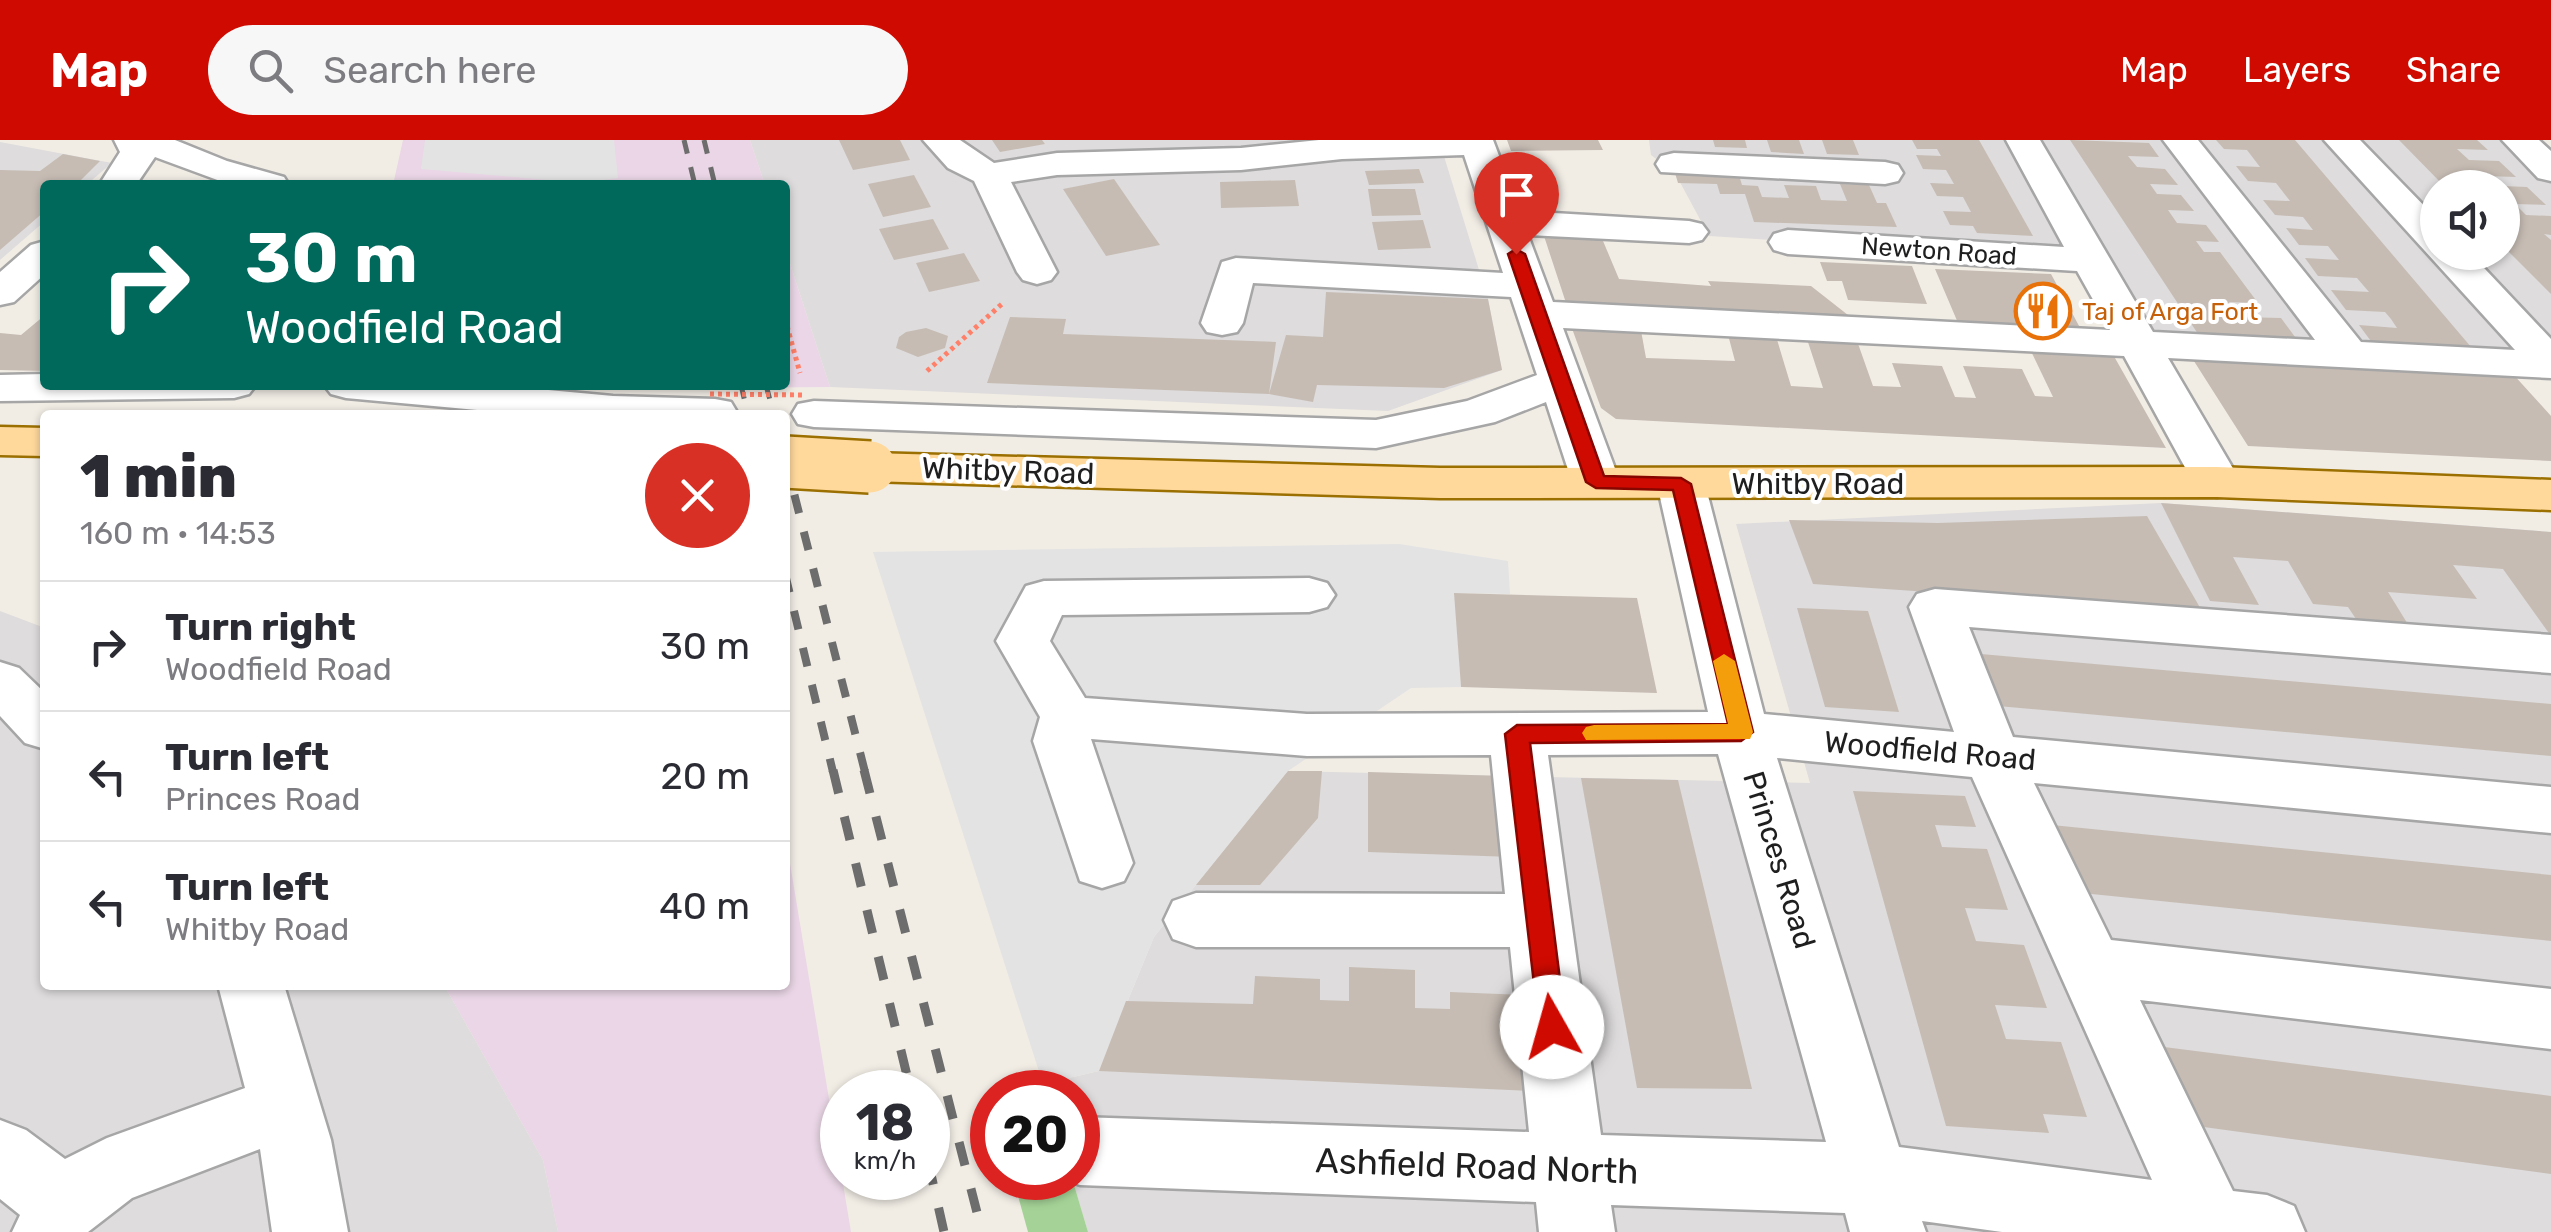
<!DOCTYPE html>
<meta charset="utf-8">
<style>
body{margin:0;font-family:Rubik,sans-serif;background:#f7f7f7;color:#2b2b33;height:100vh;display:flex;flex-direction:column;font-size:38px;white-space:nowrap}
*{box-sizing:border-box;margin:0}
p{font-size:32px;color:#7c7c81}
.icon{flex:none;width:55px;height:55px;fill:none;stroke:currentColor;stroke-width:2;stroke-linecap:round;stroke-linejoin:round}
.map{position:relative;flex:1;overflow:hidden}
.sheet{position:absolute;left:40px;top:270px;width:750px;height:580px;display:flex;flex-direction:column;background:#fff;border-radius:10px;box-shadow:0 2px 8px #0004}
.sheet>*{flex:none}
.banner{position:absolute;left:40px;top:40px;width:750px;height:210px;border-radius:10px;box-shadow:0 2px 8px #0004;background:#00695c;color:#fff;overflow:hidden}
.fabs{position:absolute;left:2420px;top:30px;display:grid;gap:20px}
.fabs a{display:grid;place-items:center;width:100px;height:100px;border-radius:50%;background:#fff;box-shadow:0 2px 8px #0004;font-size:50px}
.speed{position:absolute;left:820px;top:930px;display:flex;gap:20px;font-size:50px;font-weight:700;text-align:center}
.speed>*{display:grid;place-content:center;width:130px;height:130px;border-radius:50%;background:#fff;box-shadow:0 2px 8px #0004;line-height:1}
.speed small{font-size:25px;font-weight:400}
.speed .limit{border:15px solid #d22;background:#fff;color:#111}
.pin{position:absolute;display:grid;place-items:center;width:85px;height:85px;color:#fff;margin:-102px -42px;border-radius:50% 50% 50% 0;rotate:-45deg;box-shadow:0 0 10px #0007}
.pin .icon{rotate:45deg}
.me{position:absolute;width:110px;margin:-55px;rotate:353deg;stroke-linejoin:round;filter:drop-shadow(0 0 8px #0008)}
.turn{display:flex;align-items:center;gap:35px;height:210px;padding:0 40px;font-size:45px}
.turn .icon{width:130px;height:130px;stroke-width:2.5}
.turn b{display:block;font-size:70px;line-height:85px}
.round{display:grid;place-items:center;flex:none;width:105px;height:105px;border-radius:52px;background:#f7f7f7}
.head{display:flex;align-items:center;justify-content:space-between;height:170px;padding:0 40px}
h1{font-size:60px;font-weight:800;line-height:75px}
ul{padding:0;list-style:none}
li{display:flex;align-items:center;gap:30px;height:130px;padding:0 40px;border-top:2px solid #e1e1e2}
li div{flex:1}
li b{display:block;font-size:38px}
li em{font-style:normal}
header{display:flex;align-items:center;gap:60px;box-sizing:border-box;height:140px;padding:0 50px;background:#cf0a00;color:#fff}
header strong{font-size:48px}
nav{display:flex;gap:55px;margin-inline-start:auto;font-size:35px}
.search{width:700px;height:90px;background:#f7f7f7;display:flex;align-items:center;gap:25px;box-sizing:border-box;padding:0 35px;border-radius:55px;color:#7c7c81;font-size:38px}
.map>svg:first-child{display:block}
.residential{fill:#dedcdc;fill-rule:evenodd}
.industrial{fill:#ead6e6}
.forest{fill:#a5d397}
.parking{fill:#e3e3e3}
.building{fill:#c6bcb4}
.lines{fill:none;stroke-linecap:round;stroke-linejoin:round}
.minor-casing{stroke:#a6a6a6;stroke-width:5}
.major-casing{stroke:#9b6f00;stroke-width:5}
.path{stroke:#ff7f68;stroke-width:5;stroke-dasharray:4 4;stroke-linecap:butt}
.minor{fill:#fff;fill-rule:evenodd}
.major{fill:#ffd99c;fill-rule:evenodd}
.rail-far2{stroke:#6d6d6d;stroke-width:5;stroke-dasharray:14 14;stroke-linecap:butt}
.rail-far1{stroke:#6d6d6d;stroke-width:8;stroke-dasharray:19 19;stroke-linecap:butt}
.rail{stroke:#6d6d6d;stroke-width:9;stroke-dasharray:24 24;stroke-linecap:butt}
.major-bridge-casing{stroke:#9b6f00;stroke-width:56;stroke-linecap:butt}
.path-bridge{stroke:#ff7f68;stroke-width:5;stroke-dasharray:4 4;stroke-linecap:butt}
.major-bridge{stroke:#ffd99c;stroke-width:51}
.route{fill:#cf0a00;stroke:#870600;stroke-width:2.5}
.slow{fill:#f59e0b}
.labels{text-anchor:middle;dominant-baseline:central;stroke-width:8;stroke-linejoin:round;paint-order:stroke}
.far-street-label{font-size:25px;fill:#1f1f1f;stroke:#fff}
.far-food-label{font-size:25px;fill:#c56008;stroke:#fff;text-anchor:start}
.street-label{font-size:30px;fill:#1f1f1f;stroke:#fff}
.near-street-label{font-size:35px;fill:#1f1f1f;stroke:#fff}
</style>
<header>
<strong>Map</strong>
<div class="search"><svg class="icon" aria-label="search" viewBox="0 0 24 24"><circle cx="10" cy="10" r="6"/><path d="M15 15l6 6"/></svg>Search here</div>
<nav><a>Map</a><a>Layers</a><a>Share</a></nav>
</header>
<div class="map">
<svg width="2551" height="1092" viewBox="0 0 2551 1092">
<rect width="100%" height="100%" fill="#f1ede5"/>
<path class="residential" d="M750 0H1439L1488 159 1502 230 1388 271 830 247 785 108V45H765Z
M1649 0H2511L2551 34V211L2142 207 2093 120 1709 96 1675 33 1651 15ZM2438 48H2502V112H2438Z
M0 2 112 23 86 45H45V81L0 120Z
M2161 363 2551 392V1092H1088L1072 1038H1078V952H1046L1043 944 1099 931 1154 797 1288 631 1810 643 1736 384Z
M0 471 45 488V845H444L543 1020 558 1092H0Z"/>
<path class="industrial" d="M403 0H750L765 45H393Z
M785 108 830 247 667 248V245H785Z
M785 693 851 1092H558L543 1020 444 845H785Z"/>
<path class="forest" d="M1013 1038H1072L1088 1092H1028Z"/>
<path class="parking" d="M425 0H614L618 38 582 43 421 29Z
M1399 404 1508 421 1510 454 1455 453 1461 547 1411 548 1288 631 1154 797 1099 931 1043 944 873 412Z"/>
<path class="building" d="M839 0H900L910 20 853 30Z
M992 0H1042L1045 4 1000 12Z
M1507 0H1598L1603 10 1511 11Z
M1713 0H1745L1747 8 1715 7Z
M1767 0H1799L1804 14 1771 12Z
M1822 0H1853L1859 15 1827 14Z
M1912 0H1979L2033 96 1977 93 1973 86 1950 85 1943 71 1971 72 1963 57 1937 56 1930 43 1954 44 1946 30 1923 29 1916 15 1941 16 1937 9H1917Z
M2070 0 2149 3 2159 17 2128 16 2137 27 2165 29 2178 45 2150 44 2157 54 2181 55 2194 71 2168 70 2177 83 2206 85 2219 102 2196 101 2204 112H2220L2258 163 2229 162 2239 177 2281 178 2301 205 2202 200Z
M2216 0H2295L2477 214 2376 208 2359 185 2397 188 2391 179 2385 172 2346 170 2331 150 2369 152 2357 138 2318 136 2305 118 2339 120 2328 106 2299 105 2286 88 2313 90 2303 77 2275 75 2263 60 2290 61 2276 43 2248 41 2236 26 2260 27 2247 10 2224 9Z
M2399 0H2477L2488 10 2457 9 2469 20 2499 21 2516 37 2485 36 2497 48H2446Z
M63 14 100 21 76 45H45V71L0 110V30L40 31Z
M1419 29 1424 43 1369 45 1365 31Z
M1738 32 1742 45 1758 46 1762 57 1789 58 1784 45 1816 46 1821 60 1847 61 1840 44 1869 45 1877 63H1886L1897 87 1754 82 1745 54H1720L1717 44 1678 43 1675 33Z
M914 35 931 67 883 77 868 44Z
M1114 39 1136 71 1160 105 1106 116 1063 49Z
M1527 39H1543L1554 70H1537Z
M1295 40 1299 66 1221 68 1220 42Z
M2502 46 2527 47 2546 65 2515 64 2526 75 2551 76V95L2544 94 2551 100V154L2502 105Z
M1368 49H1415L1421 75 1372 76Z
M933 79 949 109 894 120 879 89Z
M1423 80 1431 108 1378 110 1372 82Z
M1598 89 1619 139 1711 146 1708 141 1811 146 1862 186 1568 169 1542 90Z
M964 113 980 141 929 152 916 123Z
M1820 122 1912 126 1927 164 1848 160 1842 141H1827Z
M1935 129 2051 134 2085 197 1961 190Z
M1326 152 1488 159 1502 230 1444 248 1317 245 1313 262 1269 254 1286 195 1323 197Z
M45 175V231L0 230V193L21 195Z
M1010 177 1066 179 1063 194 1276 202 1269 254 987 243Z
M1570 183 1640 185 1646 218 1735 221 1727 191 1775 193 1791 246 1823 248 1806 196 1856 198 1873 246 1901 247 1892 223 1942 226 1955 257 1976 258 1963 226 2022 229 2035 256 2053 257 2029 207 2111 211 2166 308 1616 279 1601 268Z
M926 188 948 196 945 208 918 217 896 208 899 197 906 192Z
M2192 218 2512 233 2551 276V321L2248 306Z
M2161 363 2551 392V496L2503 429 2453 425 2477 459 2388 452 2409 486 2358 482 2348 467 2313 464 2288 421 2233 417 2259 465 2210 461Z
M2147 376 2202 471 1813 444 1789 380 1938 383Z
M1454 453 1637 458 1657 553 1461 547Z
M1797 468 1868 471 1899 572 1825 567Z
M1981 514 2551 564V616L1998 566Z
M1288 631H1322L1318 678 1260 745H1196Z
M1368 632 1505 636 1513 717 1368 712Z
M1581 638 1678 640 1752 949 1637 948Z
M1853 651 1965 656 1976 687 1935 685 1942 707 1987 709 2008 770 1965 768 1976 801 2024 805 2047 868 1995 865 2006 899 2061 902 2087 977 2043 974 2049 993 1946 986Z
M2052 685 2551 735V801L2072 752Z
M1349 827 1415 830V868L1450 869V852L1524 855 1533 951 1099 931 1126 861 1253 864 1255 836 1320 839V860L1349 861Z
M2164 907 2551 956V1034L2189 985Z"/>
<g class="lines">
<g class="minor-casing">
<path id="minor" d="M114 0H175L227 21 284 37 289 45H231L155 17 136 45H99L120 12Z
M923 0H960L994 23 1057 13 1241 8 1319 0H1493L1520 71 1689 81 1702 84 1708 92 1702 100 1689 103 1528 95 1553 162 2110 190 2077 131 1788 114 1774 110 1769 102 1774 94 1788 90 2064 107 2006 0H2040L2153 192 2315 200 2163 0H2198L2361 202 2515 210 2324 0H2360L2438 80V112H2469L2551 199V238L2168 218 2241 342 2234 352 2217 357 2200 352 2193 342 2124 216 1563 188 1620 342 1613 352 1596 357 1579 352 1572 342 1546 262 1495 282 1376 308 814 287 798 284 792 274 798 264 814 261 1376 280 1467 261 1537 235 1511 157 1253 143 1243 183 1237 192 1222 195 1207 192 1201 183 1222 122 1236 118 1503 133 1464 15 1342 19 1241 30 1057 35 1011 42 1057 132 1051 140 1037 144 1023 140 1017 132 974 41 948 28Z
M2502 0H2539L2551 11V41L2538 38Z
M1674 13 1885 22 1898 25 1903 33 1898 41 1885 44 1661 32 1656 24 1661 16Z
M45 101V134L14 162 0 165V132L31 105Z
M45 234V245H256L249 254 234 258 0 261V235Z
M324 245H494L613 256 715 259 731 262 737 272 531 275 346 258 331 254Z
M1681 329 1698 334 1705 344 1764 574 1954 592 1909 467 1917 454 1935 449 2551 495V533L1969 487 2013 597 2551 647V693L2034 643 2111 800 2551 849V909L2140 860 2233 1051 2267 1055 2294 1066 2305 1092H2002L1922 1081 1926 1092H1850L1845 1073 1611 1065 1615 1092H1539L1536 1062 1080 1045 1060 1038H1078L1080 977 1529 992 1510 807H1196L1173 799 1164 780 1173 761 1196 753 1505 754 1491 615 1307 616 1091 599 1133 723 1124 741 1102 748 1080 741 1033 601 1040 577 996 501 1026 446 1044 441 1309 438 1327 443 1335 455 1327 467 1309 472 1062 475 1050 501 1085 558 1307 574 1708 572 1657 344 1664 334ZM1718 614 1826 1002 1601 995 1548 615ZM1777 618 1972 637 2152 1040 1899 1007Z
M0 522 19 528 45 553V609L25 603 0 576Z
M218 845H284L331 1000 348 1092H272L260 1009 132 1058 88 1092H12L20 1075 0 1059V980L26 990 65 1019 107 998 245 948Z"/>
</g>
<g class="major-casing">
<path id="major" d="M0 287 45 288V316L0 315Z
M870 313 1440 328 2217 327 2551 340V370L2217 357 1440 358 870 341 853 337 847 327 853 317Z"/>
</g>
<path class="path" d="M787 186 800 233
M927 231 1003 163"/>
<use href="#minor" class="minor"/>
<use href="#major" class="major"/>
<path class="rail-far2" d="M684 0 695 45
M704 0 715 45
M741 245 748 275
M766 245 774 275"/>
<path class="rail-far1" d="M785 318 865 632
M785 434 833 632"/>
<path class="rail" d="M833 630 911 952
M864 630 982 1092
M928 1021 944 1092"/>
<g class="major-bridge-casing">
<path id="major-bridge" d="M785 322 870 327"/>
</g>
<path class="path-bridge" d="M710 254 806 255"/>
<use href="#major-bridge" class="major-bridge"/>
</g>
<path class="route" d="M1516 109 1525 114 1604 336 1681 338 1691 344 1753 592 1741 601 1530 603 1566 887 1562 896 1552 900 1543 896 1539 887 1505 594 1517 585 1728 584 1673 350 1596 348 1586 342 1508 114Z"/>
<path class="slow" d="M1724 514 1735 521 1753 592 1750 599 1586 600 1582 593 1586 587 1594 585 1728 584 1713 521Z"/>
<defs>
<g id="restaurant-ring" transform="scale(2.875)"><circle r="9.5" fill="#fff" stroke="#e8710a" stroke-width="1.5"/><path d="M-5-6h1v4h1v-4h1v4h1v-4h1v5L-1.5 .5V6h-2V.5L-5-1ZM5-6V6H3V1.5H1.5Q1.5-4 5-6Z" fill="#e8710a"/></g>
</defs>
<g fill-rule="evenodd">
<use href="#restaurant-ring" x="2043" y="171"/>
</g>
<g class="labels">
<g class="far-street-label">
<text transform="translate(1939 111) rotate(4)">Newton Road</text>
</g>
<g class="far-food-label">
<text x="2082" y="171">Taj of Arga Fort</text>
</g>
<g class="street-label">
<text transform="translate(1008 331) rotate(2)">Whitby Road</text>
<text x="1818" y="344">Whitby Road</text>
<text transform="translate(1930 611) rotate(5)">Woodfield Road</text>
<text transform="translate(1779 720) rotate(73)">Princes Road</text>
</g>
<g class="near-street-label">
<text transform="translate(1477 1026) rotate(2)">Ashfield Road North</text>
</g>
</g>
</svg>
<div class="fabs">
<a><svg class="icon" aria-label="sound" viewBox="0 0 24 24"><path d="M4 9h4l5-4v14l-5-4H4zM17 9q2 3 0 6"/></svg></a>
</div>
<div class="speed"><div>18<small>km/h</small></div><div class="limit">20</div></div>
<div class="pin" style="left:1516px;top:114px;background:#d93025"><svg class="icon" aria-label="arrive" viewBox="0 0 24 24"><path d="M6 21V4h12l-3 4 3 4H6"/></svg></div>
<svg class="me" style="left:1552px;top:887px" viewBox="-20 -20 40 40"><circle r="19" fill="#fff"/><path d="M0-13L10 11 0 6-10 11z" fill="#cf0a00"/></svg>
<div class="banner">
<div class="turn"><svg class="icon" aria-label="right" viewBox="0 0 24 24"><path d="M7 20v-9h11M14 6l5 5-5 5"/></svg><div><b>30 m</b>Woodfield Road</div></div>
</div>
<section class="sheet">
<div class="head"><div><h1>1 min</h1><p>160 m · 14:53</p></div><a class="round" style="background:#d93025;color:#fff"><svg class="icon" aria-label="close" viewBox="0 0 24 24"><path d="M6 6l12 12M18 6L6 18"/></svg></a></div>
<ul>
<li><svg class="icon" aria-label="right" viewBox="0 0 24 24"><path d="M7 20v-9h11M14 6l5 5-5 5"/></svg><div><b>Turn right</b><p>Woodfield Road</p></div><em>30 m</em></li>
<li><svg class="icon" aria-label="left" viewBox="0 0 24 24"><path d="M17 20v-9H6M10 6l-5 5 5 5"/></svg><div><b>Turn left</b><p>Princes Road</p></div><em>20 m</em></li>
<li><svg class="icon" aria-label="left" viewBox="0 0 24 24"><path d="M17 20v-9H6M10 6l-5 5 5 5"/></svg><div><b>Turn left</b><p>Whitby Road</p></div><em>40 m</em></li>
</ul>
</section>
</div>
